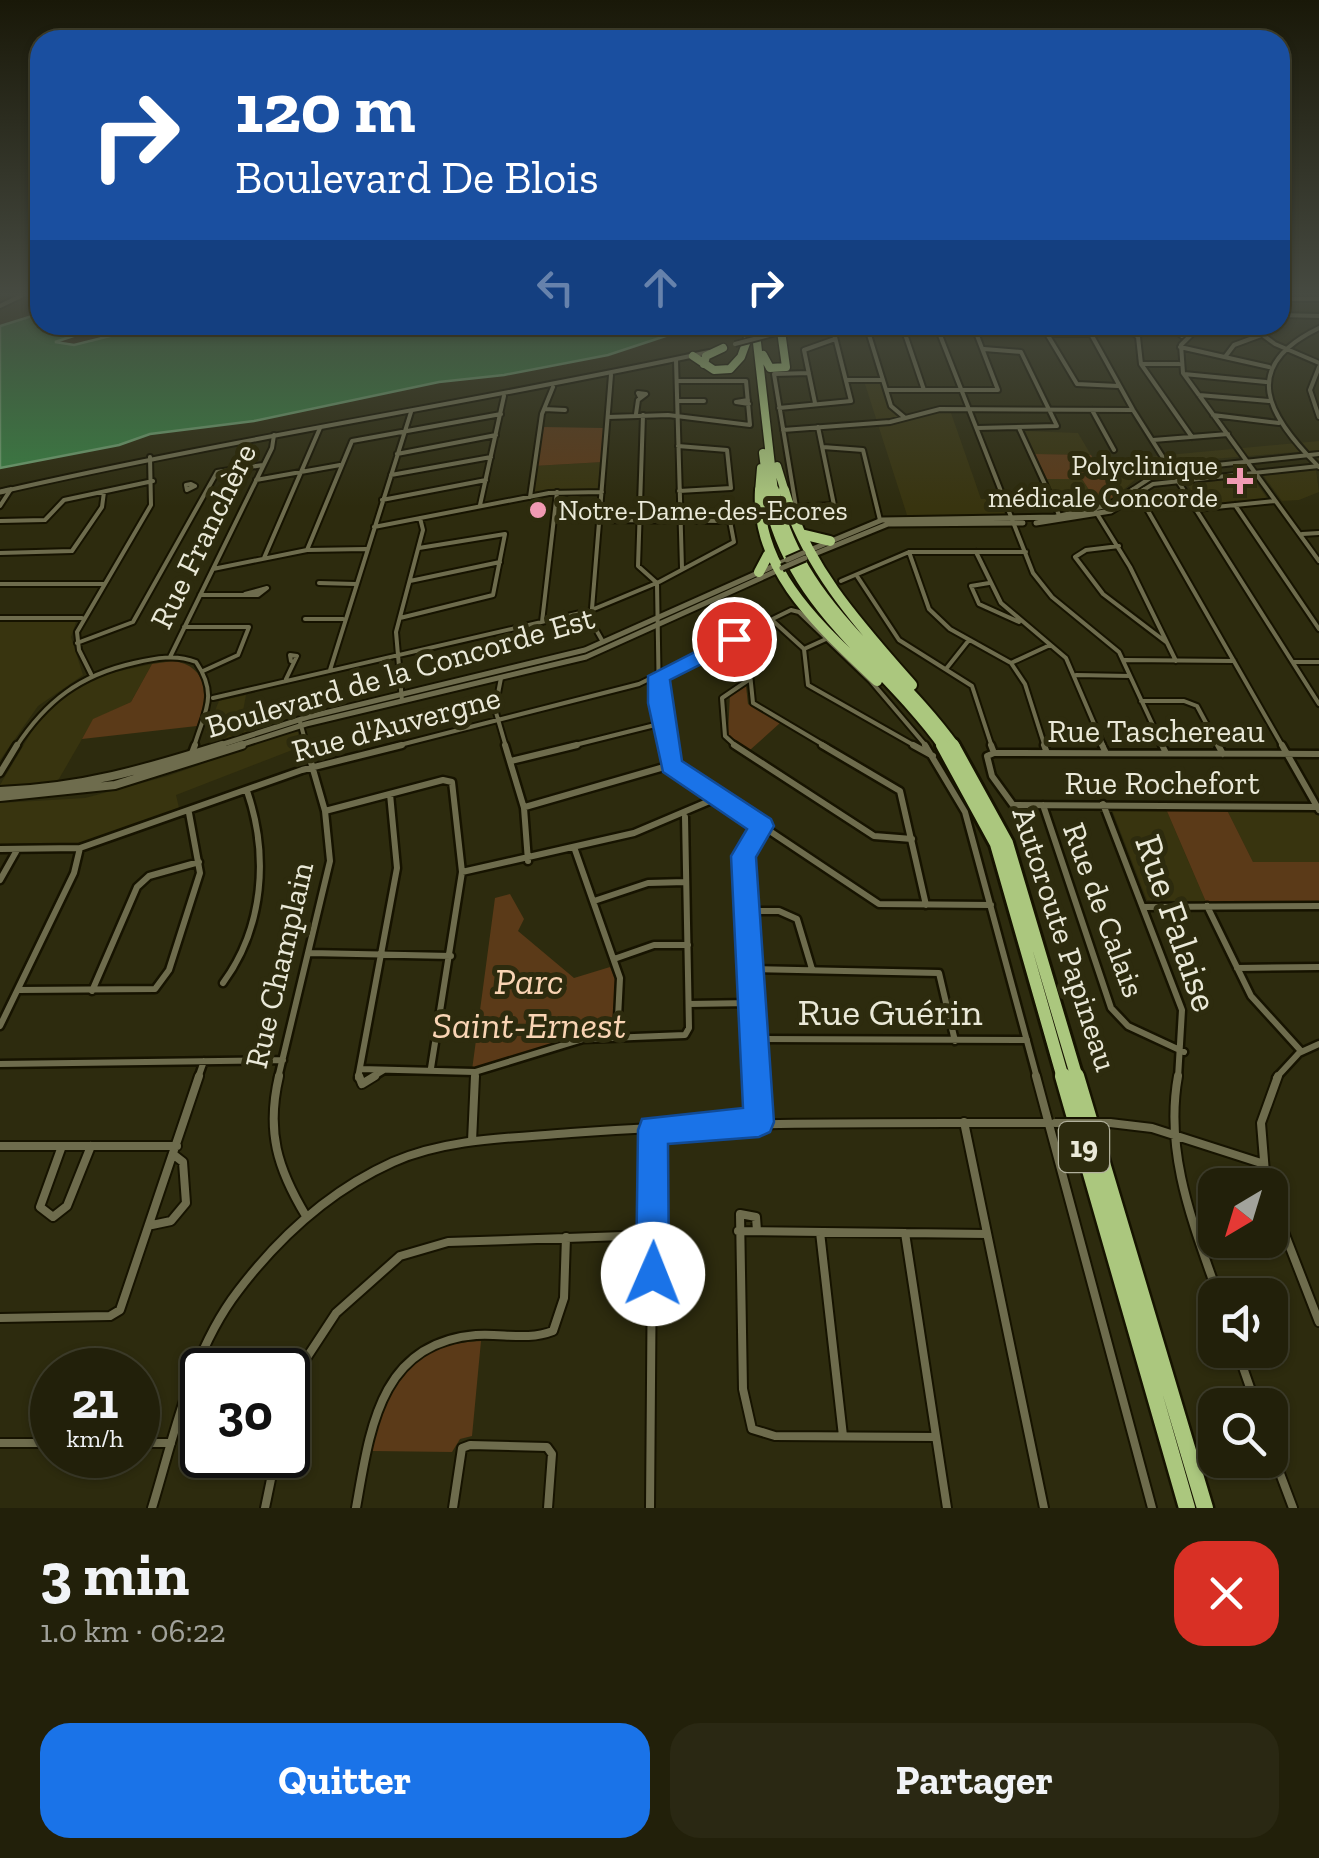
<!DOCTYPE html>
<html lang="fr">
<meta charset="utf-8">
<style>
body{margin:0;font-family:"Zilla Slab",serif;background:#2a2813;color:#f1f3f6;height:100vh;display:flex;flex-direction:column;font-size:38px;white-space:nowrap}
*{box-sizing:border-box;margin:0}
p{font-size:32px;color:#a2a39c}
.icon{flex:none;width:55px;height:55px;fill:none;stroke:currentColor;stroke-width:2;stroke-linecap:round;stroke-linejoin:round}
.map{position:relative;height:1508px;overflow:hidden}
.side{display:flex;flex-direction:column;background:#22200a;flex:1}
.side>*{flex:none}
.banner{position:absolute;left:30px;top:30px;width:1260px;height:305px;border-radius:30px;box-shadow:0 2px 8px #0004,0 0 0 2px #3f3e2b;background:#1a4fa0;color:#fff;overflow:hidden}
.needle{width:65px;rotate:218deg}
.controls{position:absolute;left:1198px;top:1168px;display:grid;gap:20px}
.controls a{display:grid;place-items:center;width:90px;height:90px;border-radius:20px;background:#22200a;box-shadow:0 2px 8px #0004,0 0 0 2px #3f3e2b;font-size:50px}
.speed{position:absolute;left:30px;top:1348px;display:flex;gap:20px;font-size:50px;font-weight:700;text-align:center}
.speed>*{display:grid;place-content:center;width:130px;height:130px;border-radius:50%;background:#22200a;box-shadow:0 2px 8px #0004,0 0 0 2px #3f3e2b;line-height:1}
.speed small{font-size:25px;font-weight:400}
.speed .limit{border:5px solid #111;border-radius:15px;background:#fff;color:#111}
.pin{position:absolute;display:grid;place-items:center;width:85px;height:85px;color:#fff;margin:-42px;border:5px solid #fff;border-radius:50%;box-shadow:0 2px 10px #0007}
.me{position:absolute;width:110px;margin:-55px;rotate:1deg;stroke-linejoin:round;filter:drop-shadow(0 0 8px #0008)}
.turn{display:flex;align-items:center;gap:35px;height:210px;padding:0 40px;font-size:45px}
.turn .icon{width:130px;height:130px;stroke-width:2.5}
.turn b{display:block;font-size:70px;line-height:85px}
.lanes{display:flex;align-items:center;height:95px;padding:0 40px;background:#0003;justify-content:center;gap:50px;direction:ltr}
.lanes .off{opacity:.35}
.round{display:grid;place-items:center;flex:none;width:105px;height:105px;border-radius:30px;background:#2a2813}
.head{display:flex;align-items:center;justify-content:space-between;height:170px;padding:0 40px}
h1{font-size:60px;font-weight:700;line-height:75px}
.action{display:flex;gap:20px;margin-top:auto;padding:20px 40px}
.action a{flex:1;height:115px;border-radius:30px;background:#1a73e8;color:#fff;font-size:40px;font-weight:700;line-height:115px;text-align:center}
.action a+a{background:#2a2813;color:#f1f3f6}
.map>svg:first-child{display:block}
.built{fill:#38340f}
.green{fill:#5b3a18}
.water{fill:#397f42;stroke:#6e9f6f;stroke-width:2.5}
.lines{fill:none;stroke-linecap:round;stroke-linejoin:round}
.minor-far2-casing{stroke:#161300;stroke-width:8}
.minor-far1-casing{stroke:#161300;stroke-width:11}
.minor-casing{stroke:#161300;stroke-width:12}
.tertiary-far2-casing{stroke:#161300;stroke-width:8}
.tertiary-far1-casing{stroke:#161300;stroke-width:9}
.tertiary-casing{stroke:#161300;stroke-width:12}
.motorway-far3-casing{stroke:#161300;stroke-width:11}
.motorway-far2-casing{stroke:#161300;stroke-width:14}
.motorway-far1-casing{stroke:#161300;stroke-width:18}
.motorway-casing{stroke:#161300;stroke-width:21}
.minor-far2{stroke:#6e6c4d;stroke-width:4}
.minor-far1{stroke:#6e6c4d;stroke-width:6}
.minor{stroke:#6e6c4d;stroke-width:8}
.tertiary-far2{stroke:#6e6c4d;stroke-width:4}
.tertiary-far1{stroke:#6e6c4d;stroke-width:5}
.tertiary{stroke:#6e6c4d;stroke-width:8}
.motorway-far3{stroke:#abc77e;stroke-width:8}
.motorway-far2{stroke:#abc77e;stroke-width:10}
.motorway-far1{stroke:#abc77e;stroke-width:12}
.motorway{stroke:#abc77e;stroke-width:16}
.minor-bridge-casing{stroke:#161300;stroke-width:12;stroke-linecap:butt}
.tertiary-bridge-far1-casing{stroke:#161300;stroke-width:8;stroke-linecap:butt}
.tertiary-bridge-casing{stroke:#161300;stroke-width:9;stroke-linecap:butt}
.minor-bridge{stroke:#6e6c4d;stroke-width:8}
.tertiary-bridge-far1{stroke:#6e6c4d;stroke-width:4}
.tertiary-bridge{stroke:#6e6c4d;stroke-width:5}
.route{fill:#1a73e8;stroke:#114b97;stroke-width:2.5}
.poi-dot{fill:#f19ab3;stroke:#2d2b0e;stroke-width:4}
.labels{text-anchor:middle;dominant-baseline:central;stroke-width:10;stroke-linejoin:round;paint-order:stroke}
.far-poi-label{font-size:28px;fill:#eae9d8;stroke:#2d2b0e;text-anchor:end}
.shield{fill:#2d2b0e;stroke:#b1b09b;stroke-width:2.5}
.shield-label{font-size:30px;font-weight:bold;fill:#eae9d8}
.street-label{font-size:32px;fill:#eae9d8;stroke:#2d2b0e}
.near-street-label{font-size:38px;fill:#eae9d8;stroke:#2d2b0e}
.near-park-label{font-size:38px;font-style:italic;fill:#f9d4b4;stroke:#2d2b0e}
</style>
<div class="map">
<svg width="1319" height="1508" viewBox="0 0 1319 1508">
<rect width="100%" height="100%" fill="#2d2b0e"/>
<path class="built" d="M864 381 881 382 888 405 903 421 950 410 981 499H1001L1005 515H907Z
M1025 431 1078 433 1091 455 1035 454Z
M1319 441V450L1165 463 1166 467 1143 473 1116 496 1103 477 1124 471 1122 467 1132 461 1157 456Z
M603 462 600 491 530 495 534 466Z
M1316 470 1319 492 1299 500 1282 501 1263 475Z
M1252 477 1267 498 1201 505 1187 484Z
M1047 479H1082L1098 504 1061 511Z
M0 621 76 622 71 637 83 675 38 706 0 760Z
M152 664 131 702 93 720 56 784 0 785 44 711 77 686 101 675Z
M315 694 317 711 284 719 288 732H298L300 747 176 795 180 812 84 843 0 844V803L85 798 168 776 216 759 206 732 219 701 246 695 243 711Z
M1225 806 1319 810V862H1253Z
M1166 809 1206 902 1147 900 1112 810Z"/>
<path class="green" d="M543 427 603 428V462L534 466Z
M1035 454 1091 455 1116 496 1098 504 1082 479H1047Z
M173 661C210 666 208 699 197 726L82 739 93 719 131 702 152 664Z
M746 686 748 704 780 723 750 750 728 735 730 693Z
M1225 806 1253 862H1319V904L1206 902 1166 809Z
M510 894 524 919 518 931 574 978 610 967 616 982 615 1030 584 1034 472 1070 495 898Z
M481 1341 472 1436 460 1439 452 1452 372 1451C385 1383 407 1344 481 1341Z"/>
<path class="water" d="M32 316 40 318V325H107L55 342 74 345 154 325H699L608 355 504 375 439 382 254 421 150 434 119 445 0 468V326Z"/>
<g class="lines">
<g class="minor-far2-casing">
<path id="minor-far2" d="M1280 299H1319
M1280 315 1319 316
M866 325 891 406 904 417
M902 325 924 390
M936 325 1033 573 1052 597 1119 652 1163 747
M1086 325 1133 410 1319 704
M1170 325 1182 336
M1178 325 1191 330
M1201 325 1181 345 1183 373 1319 561
M1249 325 1275 344 1319 363
M1319 328C1238 367 1268 416 1319 467
M868 329 890 325
M975 331 1004 332
M1180 347 1269 367
M1225 357 1234 345 1261 335
M676 360 682 568
M1142 364H1179
M1319 367 1310 390 1319 417
M809 373 774 374 796 507 834 505 818 427
M1184 374 1266 382
M846 380H883
M1118 386 1077 384 1047 334 1133 333 1138 337 1141 364 1192 437
M886 390H998L973 325
M1199 395 1269 401
M748 400 736 402 749 404
M678 401H704
M815 403 804 350 835 339
M779 408 851 401 832 325
M544 409 565 410
M1092 410 1114 450
M636 414 638 400 646 394 638 393 640 397
M643 415 638 566 657 583
M1213 415 1279 423
M608 417 668 415 750 425 746 381H678
M977 428 1057 426 1021 352 984 349
M1019 428 1060 517
M783 430 890 422 940 409 1133 410
M1153 440 1228 434
M678 446 727 450 731 488 679 491
M823 447 863 450 880 520
M397 454 496 435
M391 475 491 457
M256 480 340 465
M191 484 195 486 187 490 186 485Z
M1134 496 1144 504 1283 747
M530 497 542 414 553 387
M382 500 486 480
M480 505 504 396
M1235 505 1319 629
M0 506 11 489
M1196 509 1275 501
M1096 512 1130 567 1176 661
M0 521 45 520 64 500 153 481
M374 527 549 493 602 492
M1302 534 1319 533
M1119 546 1086 550 1075 557 1103 594 1166 642
M307 550 352 441 501 414
M909 552 929 609 950 629 1011 663 1025 684 1045 747
M976 552 1001 603 1066 658 1104 747
M0 553 72 551 102 507 104 492
M264 558 320 428
M213 569 307 550 366 549
M857 576 899 640 972 686 992 747
M410 581 500 562
M841 581 909 552H1026
M319 583 355 584
M989 583 971 586 979 604 1019 622
M0 584H104
M657 584 659 703 668 747
M200 595H258L267 588 245 594
M0 618H82
M400 618 493 595 505 534 419 548
M305 619H343
M772 620 804 649
M542 622 557 492
M184 627H249L238 655 203 671
M734 639 748 654 753 703 827 747
M603 642 591 621 611 375
M77 643 133 622 217 472 263 465
M804 649 808 685 917 747
M804 649 826 639
M170 657 272 448 274 435
M1124 660 1234 661
M1293 662H1319
M1011 663 1050 645
M946 669 969 640
M330 670 411 412
M91 674 79 650 77 632 151 505 150 457
M1076 675 1130 676
M501 678 495 709 506 747
M286 679 297 656 290 655 291 661
M213 698 589 611 659 582 734 542 730 521 600 520
M402 701 396 632 423 530 420 518
M1141 701H1184L1197 706 1219 747
M300 722 307 747
M16 747C46 701 80 675 134 663 155 658 176 654 196 662 219 696 204 712 194 747
M392 747 639 684 791 610 799 612 870 680 927 747
M567 747 663 723
M737 747 725 736 722 698 750 679"/>
</g>
<g class="minor-far1-casing">
<path id="minor-far1" d="M505 745 524 808 528 861
M667 745 671 765 879 904 991 905
M734 745 874 836 912 839
M822 745 900 791 926 905
M913 745 933 756
M925 745 965 812 1037 1078
M991 745 994 753
M1044 745 1047 753
M1102 745 1106 753
M1162 745 1166 753
M1218 745 1223 754
M1282 745 1319 810
M192 753 195 745
M994 753 987 756 992 776 1013 805 1317 807
M994 753 1319 754
M511 761 577 745
M0 773 17 745
M1103 804 1182 1010 1178 1078
M1043 805 1111 1008 1128 1026 1184 1052
M525 807 671 765
M325 811 443 780 452 782 462 872 431 1068
M574 847 620 978 617 1038
M0 849 80 848 302 770 402 745
M462 872 634 833 719 797
M0 880 17 850
M594 901 648 883 686 882
M1207 906 1251 996 1301 1051
M1143 907 1319 906
M746 911H779L797 919 812 969
M310 953 451 956
M614 959 654 945H688
M1237 968 1319 967
M750 969 939 973 955 1041
M223 983C264 927 269 855 247 791
M18 990 155 989 169 970 200 873 189 813
M92 991 137 887 149 876 199 862
M689 1004 751 1003
M0 1026 74 873 80 848
M753 1039 1027 1040
M0 1064 283 1060
M360 1069 475 1072 583 1039 685 1035 689 1028 685 817
M198 1078 204 1061
M278 1078 330 861 325 811 306 745
M358 1078 397 868 390 794
M371 1078 384 1070
M475 1078V1072
M756 1078 743 856 762 826
M1276 1078 1299 1053 1319 1044"/>
</g>
<g class="minor-casing">
<path id="minor" d="M279 1076C266 1131 277 1168 306 1216
M359 1076 362 1084 375 1076
M756 1076 759 1122
M1036 1076 1152 1508
M1178 1076C1164 1153 1193 1223 1218 1295
M964 1122 1044 1508
M1110 1123 1152 1128 1261 1163
M472 1141 475 1076
M0 1146H177
M62 1146 40 1207 53 1217 67 1206 91 1146
M1266 1185 1261 1123 1278 1076
M1270 1196 1319 1322
M152 1225 171 1221 186 1203 183 1162 174 1155
M738 1231 987 1234
M757 1231 756 1217 740 1214 743 1389 752 1429 775 1436 936 1437
M820 1232 843 1436
M905 1233 947 1508
M0 1318 110 1316 120 1310 199 1076
M1237 1350 1256 1405
M288 1402 298 1371 336 1313 400 1256 448 1242 653 1235
M0 1443H52
M138 1443H171
M1270 1447 1293 1508
M152 1508C174 1436 191 1352 238 1291 279 1237 331 1190 393 1162 447 1138 513 1138 571 1133 730 1121 888 1123 1047 1123
M265 1508 276 1455
M356 1508C370 1430 379 1343 476 1335 503 1333 527 1341 553 1331L564 1298 566 1237
M453 1508 462 1448 470 1445 547 1447 552 1454 548 1508
M650 1508 653 1130"/>
</g>
<g class="tertiary-far2-casing">
<path id="tertiary-far2" d="M0 306 21 296
M769 335 803 325
M0 492C235 438 473 403 709 352
M1129 492 1161 471 1319 454
M1140 492 1153 484 1319 466"/>
</g>
<g class="tertiary-far1-casing">
<path id="tertiary-far1" d="M0 492 9 490
M1036 523 1111 511 1144 490
M810 550 882 520 1056 517 1112 504 1133 490
M812 555 888 524 1023 523
M214 747 308 717 585 650 787 560
M234 747 306 724 586 657 781 569"/>
</g>
<g class="tertiary-casing">
<path id="tertiary" d="M0 791C82 788 145 769 222 745
M0 797 115 785 242 745"/>
</g>
<g class="motorway-far3-casing">
<path id="motorway-far3" d="M755 325 774 492
M763 355 770 368 786 367 781 331
M693 356 714 370 730 369 741 357 749 335
M704 364 706 356 723 348
M763 453 768 492
M777 466 785 492
M759 492 761 468"/>
</g>
<g class="motorway-far2-casing">
<path id="motorway-far2" d="M760 490C755 572 823 629 877 681
M767 490C785 604 881 659 944 747
M774 490C796 603 892 659 955 747
M784 490C806 567 860 626 912 685
M801 534 830 541
M759 572 768 555"/>
</g>
<g class="motorway-far1-casing">
<path id="motorway-far1" d="M942 745 996 844 1063 1078
M953 745 1007 843 1077 1078"/>
</g>
<g class="motorway-casing">
<path id="motorway" d="M1063 1076 1187 1508
M1076 1076 1205 1508"/>
</g>
<use href="#minor-far2" class="minor-far2"/>
<use href="#minor-far1" class="minor-far1"/>
<use href="#minor" class="minor"/>
<use href="#tertiary-far2" class="tertiary-far2"/>
<use href="#tertiary-far1" class="tertiary-far1"/>
<use href="#tertiary" class="tertiary"/>
<use href="#motorway-far3" class="motorway-far3"/>
<use href="#motorway-far2" class="motorway-far2"/>
<use href="#motorway-far1" class="motorway-far1"/>
<use href="#motorway" class="motorway"/>
<g class="minor-bridge-casing">
<path id="minor-bridge" d="M1055 1123H1109"/>
</g>
<g class="tertiary-bridge-far1-casing">
<path id="tertiary-bridge-far1" d="M735 344 769 335"/>
</g>
<g class="tertiary-bridge-casing">
<path id="tertiary-bridge" d="M787 560 803 553
M782 568 805 558"/>
</g>
<use href="#minor-bridge" class="minor-bridge"/>
<use href="#tertiary-bridge-far1" class="tertiary-bridge-far1"/>
<use href="#tertiary-bridge" class="tertiary-bridge"/>
</g>
<linearGradient id="sky" x2="0" y2="1"><stop stop-color="#191808"/><stop offset="0.58" stop-color="#464a41"/><stop offset="1" stop-color="#464a41" stop-opacity="0"/></linearGradient>
<rect width="1319" height="507" fill="url(#sky)"/>
<path class="route" d="M734 632 744 639 741 644 670 680 682 761 771 819 774 826 756 857 774 1122 770 1132 759 1137 668 1144 669 1274 665 1286 653 1290 641 1286 636 1274 638 1130 642 1119 743 1108 731 856 747 829 663 772 648 703V676Z"/>
<g class="poi-dot">
<path d="M1235 466h10v10h10v10h-10v10h-10v-10h-10v-10h10z"/>
<circle cx="538" cy="510" r="10"/>
</g>
<g class="labels">
<g class="far-poi-label">
<text x="1218" y="465">Polyclinique<tspan x="1218" dy="32">médicale Concorde</tspan></text>
<text x="558" y="510" text-anchor="start">Notre-Dame-des-Ecores</text>
</g>
<rect class="shield" x="1059" y="1122" width="50" height="50" rx="8"/>
<g class="shield-label">
<text x="1084" y="1147">19</text>
</g>
<g class="street-label">
<text transform="translate(203 536) rotate(-64)">Rue Franchère</text>
<text transform="translate(400 672) rotate(-16)">Boulevard de la Concorde Est</text>
<text transform="translate(396 724) rotate(-15)">Rue d'Auvergne</text>
<text x="1156" y="731">Rue Taschereau</text>
<text x="1162" y="783">Rue Rochefort</text>
<text transform="translate(1104 910) rotate(70)">Rue de Calais</text>
<text transform="translate(1065 939) rotate(72)">Autoroute Papineau</text>
<text transform="translate(279 965) rotate(-77)">Rue Champlain</text>
</g>
<g class="near-street-label">
<text transform="translate(1177 923) rotate(71)">Rue Falaise</text>
<text x="890" y="1012">Rue Guérin</text>
</g>
<g class="near-park-label">
<text x="529" y="981">Parc<tspan x="529" dy="44">Saint-Ernest</tspan></text>
</g>
</g>
</svg>
<div class="controls">
<a><svg class="needle" viewBox="-14 -14 28 28"><path d="M0-13l5 13h-10z" fill="#e53935"/><path d="M0 13l5-13h-10z" fill="#a2a39c"/></svg></a>
<a><svg class="icon" aria-label="sound" viewBox="0 0 24 24"><path d="M4 9h4l5-4v14l-5-4H4zM17 9q2 3 0 6"/></svg></a>
<a><svg class="icon" aria-label="search" viewBox="0 0 24 24"><circle cx="10" cy="10" r="6"/><path d="M15 15l6 6"/></svg></a>
</div>
<div class="speed"><div>21<small>km/h</small></div><div class="limit">30</div></div>
<div class="pin" style="left:734px;top:639px;background:#d93025"><svg class="icon" aria-label="arrive" viewBox="0 0 24 24"><path d="M6 21V4h12l-3 4 3 4H6"/></svg></div>
<svg class="me" style="left:653px;top:1274px" viewBox="-20 -20 40 40"><circle r="19" fill="#fff"/><path d="M0-13L10 11 0 6-10 11z" fill="#1a73e8"/></svg>
<div class="banner">
<div class="turn"><svg class="icon" aria-label="right" viewBox="0 0 24 24"><path d="M7 20v-9h11M14 6l5 5-5 5"/></svg><div><b>120 m</b>Boulevard De Blois</div></div>
<div class="lanes"><svg class="icon off" aria-label="left" viewBox="0 0 24 24"><path d="M17 20v-9H6M10 6l-5 5 5 5"/></svg><svg class="icon off" aria-label="ahead" viewBox="0 0 24 24"><path d="M12 20V5M6 11l6-6 6 6"/></svg><svg class="icon" aria-label="right" viewBox="0 0 24 24"><path d="M7 20v-9h11M14 6l5 5-5 5"/></svg></div>
</div>
</div>
<section class="side">
<div class="head"><div><h1>3 min</h1><p>1.0 km · 06:22</p></div><a class="round" style="background:#d93025;color:#fff"><svg class="icon" aria-label="close" viewBox="0 0 24 24"><path d="M6 6l12 12M18 6L6 18"/></svg></a></div>
<div class="action"><a>Quitter</a><a>Partager</a></div>
</section>
